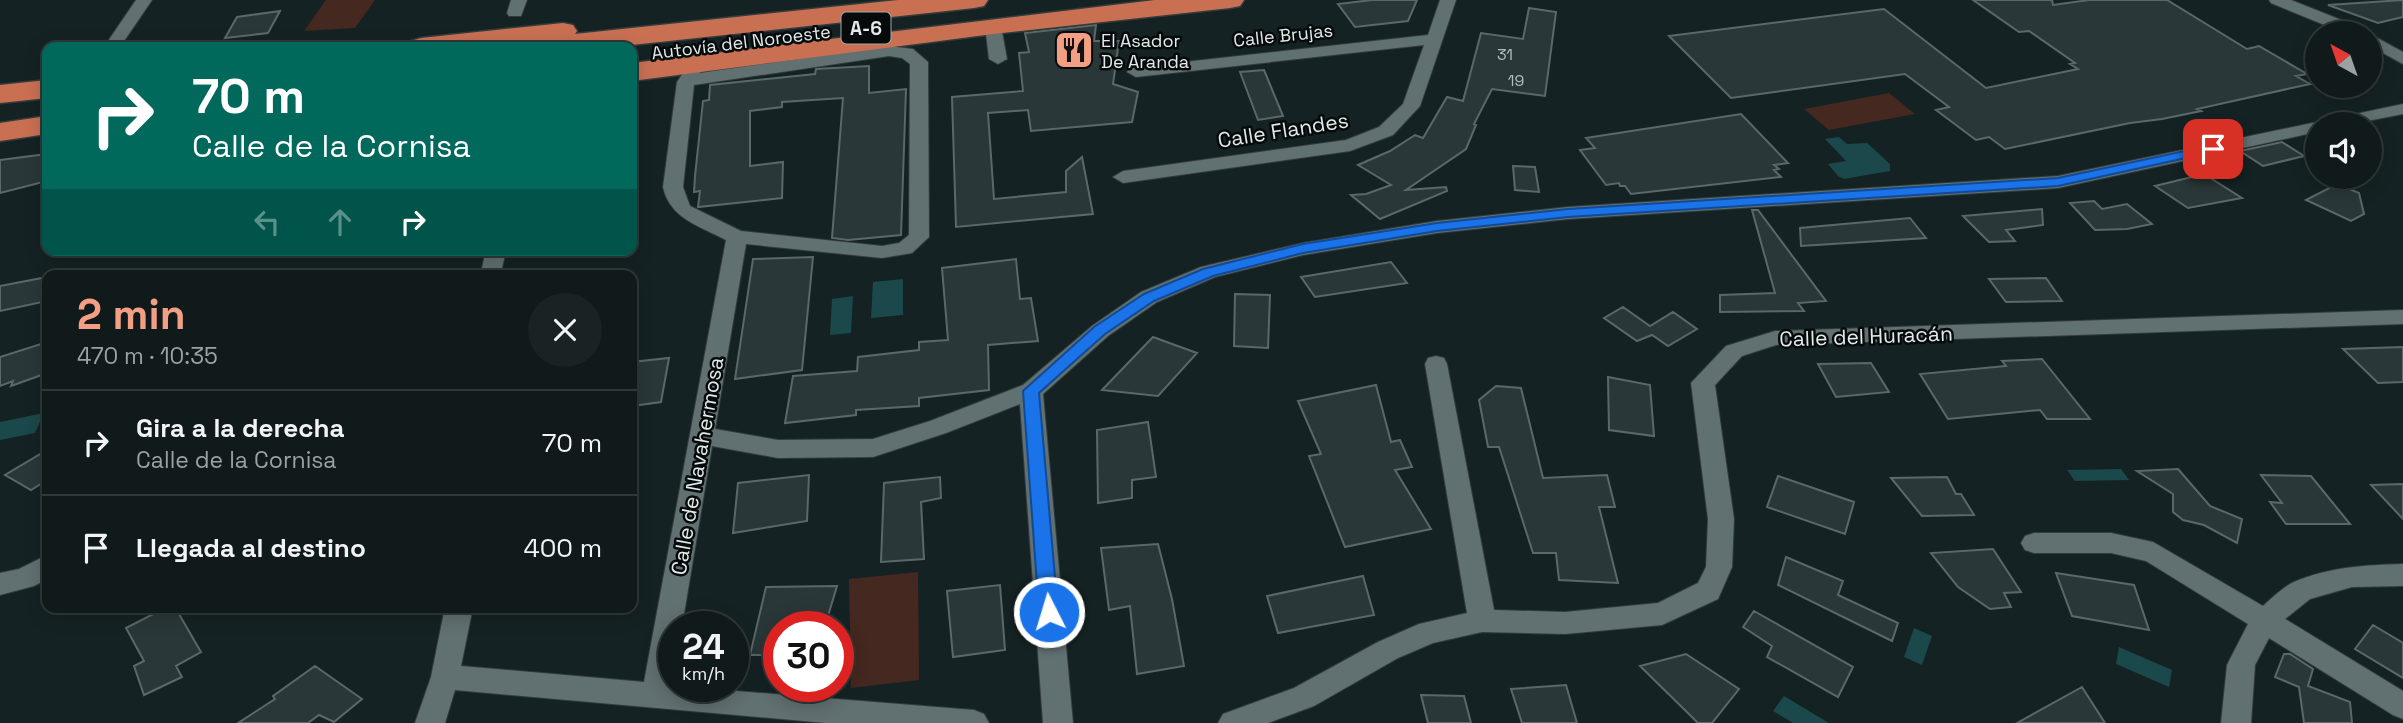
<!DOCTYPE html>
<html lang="es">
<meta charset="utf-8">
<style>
body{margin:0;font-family:"Space Grotesk",sans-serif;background:#192323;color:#f1f3f6;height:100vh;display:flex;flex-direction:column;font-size:26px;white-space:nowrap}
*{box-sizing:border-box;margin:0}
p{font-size:23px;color:#9ca1a2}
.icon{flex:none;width:38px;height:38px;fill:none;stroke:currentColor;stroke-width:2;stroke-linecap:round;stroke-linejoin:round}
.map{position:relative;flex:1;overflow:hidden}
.sheet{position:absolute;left:42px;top:270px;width:595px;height:343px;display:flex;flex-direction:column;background:#101a1a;border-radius:14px;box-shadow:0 4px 18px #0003,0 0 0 2px #303839}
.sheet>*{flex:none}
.hud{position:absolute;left:42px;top:42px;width:595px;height:214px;border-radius:14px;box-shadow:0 4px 18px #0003,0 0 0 2px #303839;background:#00695c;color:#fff;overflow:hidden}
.needle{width:46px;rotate:320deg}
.controls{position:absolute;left:2305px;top:21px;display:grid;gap:14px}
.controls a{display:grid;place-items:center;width:77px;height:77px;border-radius:50%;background:#101a1a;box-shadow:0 4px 18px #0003,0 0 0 2px #303839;font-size:35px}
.speed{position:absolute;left:658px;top:611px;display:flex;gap:14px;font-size:35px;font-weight:700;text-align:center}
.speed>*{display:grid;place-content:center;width:91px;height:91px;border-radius:50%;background:#101a1a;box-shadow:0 4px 18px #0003,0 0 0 2px #303839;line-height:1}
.speed small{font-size:18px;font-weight:400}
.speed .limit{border:10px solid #d22;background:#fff;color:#111}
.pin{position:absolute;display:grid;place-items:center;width:60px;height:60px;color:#fff;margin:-30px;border-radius:14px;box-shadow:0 4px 10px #0006}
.me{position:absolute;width:77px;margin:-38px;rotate:355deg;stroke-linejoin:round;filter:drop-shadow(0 0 5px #0008)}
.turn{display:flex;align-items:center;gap:24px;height:147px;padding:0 35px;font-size:32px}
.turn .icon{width:91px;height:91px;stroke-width:2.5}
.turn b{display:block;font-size:49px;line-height:60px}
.lanes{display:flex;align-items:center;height:66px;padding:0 35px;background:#0003;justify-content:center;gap:35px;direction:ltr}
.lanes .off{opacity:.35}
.round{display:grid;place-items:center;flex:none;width:74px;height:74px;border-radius:37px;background:#192323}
.headline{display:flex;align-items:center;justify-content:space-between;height:119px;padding:0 35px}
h1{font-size:42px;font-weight:700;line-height:52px;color:#f39f84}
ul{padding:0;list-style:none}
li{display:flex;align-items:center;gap:21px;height:105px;padding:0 35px;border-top:2px solid #303839}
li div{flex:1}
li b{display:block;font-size:26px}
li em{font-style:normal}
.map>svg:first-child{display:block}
.green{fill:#45281f}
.water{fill:#1b484a}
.building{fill:#2a3738;stroke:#5a6869;stroke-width:2}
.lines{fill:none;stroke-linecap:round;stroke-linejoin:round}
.street-casing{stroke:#333c3d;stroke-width:2}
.highway-casing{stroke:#333c3d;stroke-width:3}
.street{fill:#617071;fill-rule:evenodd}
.highway{fill:#c97053;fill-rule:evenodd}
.route{fill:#1a73e8;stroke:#114b97;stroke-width:2}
.labels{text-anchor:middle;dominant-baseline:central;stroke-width:5;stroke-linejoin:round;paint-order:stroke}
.far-number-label{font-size:16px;fill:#b4bdbe}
.far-street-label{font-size:18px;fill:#e2eaea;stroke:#060a0b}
.far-poi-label{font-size:18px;fill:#e2eaea;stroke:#060a0b;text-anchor:start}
.shield{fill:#060a0b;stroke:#a0a7a7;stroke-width:2}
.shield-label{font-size:19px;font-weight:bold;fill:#e2eaea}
.street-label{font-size:21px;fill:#e2eaea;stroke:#060a0b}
</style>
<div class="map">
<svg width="2403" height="723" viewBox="0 0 2403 723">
<rect width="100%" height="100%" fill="#152223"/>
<path class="green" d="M326 0H375L355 28 304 31Z
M1889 93 1915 114 1829 130 1804 109Z
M918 572 919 680 851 688 849 579Z"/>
<path class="water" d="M1839 137 1847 144 1867 143 1890 164V171L1844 179 1838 176 1828 164 1846 161 1825 139Z
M903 279V315L871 318 873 282Z
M853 296 851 333 830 335 832 299Z
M44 413 35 433 0 440V422Z
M2121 469 2129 480 2075 481 2067 470Z
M1914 628 1932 636 1922 665 1904 657Z
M2119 647 2172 670 2169 687 2116 664Z
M1784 696 1829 723H1793L1773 711Z"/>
<path class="building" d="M1372 0H1417L1408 21 1355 27 1338 4Z
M1973 0H2052L2053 5 2089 0H2167L2247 49 2259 46 2307 74 2296 76 2310 84 2197 109 2201 111 2162 119 2130 123 2005 149 1989 137 1976 140 1936 110 1949 107 1905 74 1731 98 1669 36 1884 9 1986 88 2078 69 2070 64 2075 63 2029 31 2019 32Z
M2403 0V17L2378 23 2328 5Z
M1529 8 1556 12 1545 96 1492 89 1474 124 1476 125 1466 149 1406 190 1446 187 1447 191 1380 219 1351 195 1366 194 1391 185 1358 165 1390 151 1415 135 1423 138 1447 97 1463 101 1481 33 1523 39Z
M280 11 268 33 225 38 237 17Z
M1096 25 1094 41H1119L1113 84 1138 92 1132 122 1031 131 1028 110 988 113 994 199 1066 192V171L1082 157 1093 214 956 227 952 97 1023 91 1019 53 1029 52 1025 33Z
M869 66V93L906 89 901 235 848 240 832 238 843 98 782 102V107L750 111V166L783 162 782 198 698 207 700 191 694 192 695 176 703 101 709 100 710 85 815 74 816 69Z
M1264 70 1283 116 1258 120 1240 72Z
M1741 114 1788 163 1774 165 1779 169 1774 170 1781 177 1631 194 1625 186H1620L1619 183 1606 185 1580 150 1595 148 1586 138Z
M2282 142 2304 156 2263 166 2240 151Z
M47 154V181L0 193V160Z
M1513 166 1535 167 1539 192 1515 190Z
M2204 174 2242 198 2188 208 2155 186Z
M2337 184 2359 193 2364 214 2351 221 2306 200Z
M2094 201 2102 209 2127 204 2152 224 2127 229 2095 230 2070 203Z
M2042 209 2043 225 2006 230 2015 241 1989 242 1963 216Z
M1752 210H1758L1826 301 1798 303 1804 311 1720 312V295L1775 293Z
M1910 218 1926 238 1801 246 1800 228Z
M813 257 802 370 735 379 753 259Z
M1016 259 1020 299 1031 298 1038 341 988 345 989 390 919 398V406L856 410V415L785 423 793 376 857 371 858 357 919 350V342L948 340 942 268Z
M1391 262 1407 283 1315 297 1301 277Z
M47 277V301L0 311V286Z
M2046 278 2062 301 2006 302 1989 279Z
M1235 294 1270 295 1268 348 1234 346Z
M1623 307 1650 326 1673 312 1697 329 1668 346 1652 335 1637 341 1604 318Z
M1153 337 1197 353 1158 396 1102 390Z
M47 342V373L11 386 13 381 0 386V357Z
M2403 347V382L2378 383 2343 349Z
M669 358 661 402 632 406V362Z
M2042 359 2090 419H2047L2040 410 1948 419 1920 374 2006 366 2002 361Z
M1871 363 1889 392 1836 397 1818 364Z
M1608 377 1650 385 1654 436 1609 430Z
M1376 385 1391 442 1400 440 1412 467 1395 470 1431 529 1345 547 1309 456 1321 454 1298 401Z
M1496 386 1521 388 1543 478 1607 475 1615 507H1599L1618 583 1559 580 1556 553H1533L1499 447H1488L1479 400Z
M1148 422 1156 477 1132 480V498L1098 503 1097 430Z
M47 450V480L31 490 5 475Z
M2178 469 2210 506 2242 519 2237 543 2204 525 2183 520 2173 512V494L2137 471Z
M809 475 807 521 733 533 738 483Z
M2261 475 2311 476 2350 524H2286L2270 502 2282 503Z
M1778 476 1854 502 1845 534 1767 507Z
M940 477 941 498 921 502 924 559 881 562 884 483Z
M1947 477 1956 494H1961L1974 515 1922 516 1891 478Z
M2403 484V519L2371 485Z
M1158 544 1172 599 1184 666 1137 674 1130 606 1109 610 1101 548Z
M1993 549 2021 592 2004 593 2011 607 1990 609 1958 587 1931 553Z
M1786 557 1843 581 1838 595 1898 623 1892 641 1778 585Z
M2056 573 2134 585 2149 630 2072 616Z
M1363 576 1374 615 1278 633 1267 596Z
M1000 585 1005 650 953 657 947 591Z
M837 586 825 626H779V655H750L766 587Z
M167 607H175L201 652 176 666 182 677 144 695 134 666 144 661 126 628Z
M1754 611 1853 667 1838 697 1767 657 1772 646 1743 627Z
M2373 625 2403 643V678L2355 649Z
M1686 654 1739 689 1712 723H1698L1640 666Z
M2284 654H2290L2313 669 2308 686 2350 702 2352 723H2304L2299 687 2275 677Z
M315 666 362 699 334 722 319 715 308 723H238L275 699 273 696Z
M1566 685 1577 723H1522L1511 689Z
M2082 687 2105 723H2017Z
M1421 695 1464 696 1471 723H1428Z"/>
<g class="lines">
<g class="street-casing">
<path id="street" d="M136 0H152L120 47H104Z
M511 0H527L521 16H509L507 13Z
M1440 0H1456L1420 106 1393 135 1350 151 1123 183 1113 177 1123 171 1346 140 1379 127 1403 104 1424 45 1136 77 1127 72 1130 68 1428 35Z
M2269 0H2291L2364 29 2366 33H2344L2271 3Z
M993 21 1001 26 1007 59 998 64 989 59 985 26Z
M2370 34 2403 52V64L2370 46Z
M889 46 913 49 928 62 929 237 912 253 882 258 746 244 715 429 778 440 873 439 930 421 1023 385 1092 326 1141 292 1201 267 1303 243 1437 221 1568 207 2058 176 2403 104V114L2352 124H2317V132L2058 188 1568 219 1437 233 1303 255 1215 277 1157 302 1108 336 1043 394 1073 723H1043L1020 404 946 433 873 457 778 458 712 446 682 626H674V686L974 710 984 714 989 723H826L455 690 445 723H415L431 677 445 607H473L461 666 644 682 726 240C700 226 670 219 663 187L677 82 692 60 698 59 707 64 700 73ZM889 56 902 58 910 64 909 235 899 243 882 246 741 231 690 206 683 187 694 85Z
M486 250H506L502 268 505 275H484L482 268Z
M2403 310V324L1776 345 1742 356 1715 385 1734 519 1732 567 1718 599 1662 625 1565 634 1482 632 1433 643 1398 658 1314 706 1268 723H1218L1223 714 1294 688 1378 642 1419 624 1467 613 1425 364 1428 358 1436 356 1444 358 1447 364 1494 610 1565 612 1658 603 1698 583 1706 567 1708 519 1691 383 1726 346 1775 331Z
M2034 533H2111L2153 542 2263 606C2272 598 2283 587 2294 582 2329 567 2365 565 2403 564V586L2352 587 2310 599 2285 619 2403 691V719L2393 715 2269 638 2255 665 2251 723H2221L2227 665 2248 624 2146 561 2111 553H2034L2025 550 2021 543 2025 536Z
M47 555V579L34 586 0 595V573L19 569Z"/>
</g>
<g class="highway-casing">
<path id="highway" d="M898 0H988L984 6 974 8 613 47H522L524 44 494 47H407L411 41 421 38 563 23 573 25 577 31 575 34Z
M1155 0H1244L1240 6 1230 8 993 34 632 81V63Z
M47 80V98L0 103V85Z
M47 116V134L0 141V123Z"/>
</g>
<use href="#street" class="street"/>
<use href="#highway" class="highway"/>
</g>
<path class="route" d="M2213 145 2220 149 2218 151 2058 186 1568 217 1437 231 1303 253 1213 276 1154 301 1105 334 1039 393 1058 612 1056 618 1049 620 1042 618 1039 612 1023 391 1094 327 1144 294 1203 269 1303 244 1437 223 1568 209 2058 178Z"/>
<defs>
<g id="restaurant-square" transform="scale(2.0125)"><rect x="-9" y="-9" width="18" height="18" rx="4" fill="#f39f84" stroke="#060a0b"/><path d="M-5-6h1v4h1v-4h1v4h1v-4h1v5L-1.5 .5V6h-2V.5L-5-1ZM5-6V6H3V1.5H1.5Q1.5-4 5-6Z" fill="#111"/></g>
</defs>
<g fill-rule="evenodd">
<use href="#restaurant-square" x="1074" y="50"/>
</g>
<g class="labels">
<g class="far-number-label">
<text x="1505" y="54">31</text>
<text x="1516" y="80">19</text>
</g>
<g class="far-street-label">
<text transform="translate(1283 35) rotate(-6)">Calle Brujas</text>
<text transform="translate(741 42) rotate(-7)">Autovía del Noroeste</text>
</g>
<g class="far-poi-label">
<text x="1101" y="40">El Asador<tspan x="1101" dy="21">De Aranda</tspan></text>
</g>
<rect class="shield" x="841.5" y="12.5" width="49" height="31" rx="5"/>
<g class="shield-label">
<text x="866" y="28">A-6</text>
</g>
<g class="street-label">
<text transform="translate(1283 130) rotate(-9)">Calle Flandes</text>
<text transform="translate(1866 336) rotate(-2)">Calle del Huracán</text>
<text transform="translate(697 466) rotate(-80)">Calle de Navahermosa</text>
</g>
</g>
</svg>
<div class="controls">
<a><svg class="needle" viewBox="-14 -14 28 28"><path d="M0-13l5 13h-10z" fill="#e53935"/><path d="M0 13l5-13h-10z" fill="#9ca1a2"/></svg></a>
<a><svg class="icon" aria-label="sound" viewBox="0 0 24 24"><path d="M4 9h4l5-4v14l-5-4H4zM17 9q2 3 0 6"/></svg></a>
</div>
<div class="speed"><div>24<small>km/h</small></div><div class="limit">30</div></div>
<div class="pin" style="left:2213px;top:149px;background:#d93025"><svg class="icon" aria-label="arrive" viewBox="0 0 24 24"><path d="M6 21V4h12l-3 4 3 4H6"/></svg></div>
<svg class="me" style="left:1049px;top:612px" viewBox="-20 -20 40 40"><circle r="17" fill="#1a73e8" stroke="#fff" stroke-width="3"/><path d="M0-11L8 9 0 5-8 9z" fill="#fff"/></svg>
<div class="hud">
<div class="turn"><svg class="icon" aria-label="right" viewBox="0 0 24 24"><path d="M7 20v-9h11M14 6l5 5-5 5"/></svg><div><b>70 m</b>Calle de la Cornisa</div></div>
<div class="lanes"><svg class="icon off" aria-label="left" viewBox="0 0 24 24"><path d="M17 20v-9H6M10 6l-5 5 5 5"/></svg><svg class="icon off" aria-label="ahead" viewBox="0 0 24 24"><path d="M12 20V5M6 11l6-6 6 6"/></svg><svg class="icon" aria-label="right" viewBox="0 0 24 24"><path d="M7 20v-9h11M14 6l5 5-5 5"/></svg></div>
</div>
<section class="sheet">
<div class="headline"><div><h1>2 min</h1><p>470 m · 10:35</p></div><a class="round"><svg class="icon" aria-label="close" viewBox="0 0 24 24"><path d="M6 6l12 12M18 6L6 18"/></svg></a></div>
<ul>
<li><svg class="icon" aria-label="right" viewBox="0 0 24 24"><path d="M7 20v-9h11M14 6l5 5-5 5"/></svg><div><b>Gira a la derecha</b><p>Calle de la Cornisa</p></div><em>70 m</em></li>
<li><svg class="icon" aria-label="arrive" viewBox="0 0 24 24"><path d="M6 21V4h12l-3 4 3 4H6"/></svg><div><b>Llegada al destino</b></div><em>400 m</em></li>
</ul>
</section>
</div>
